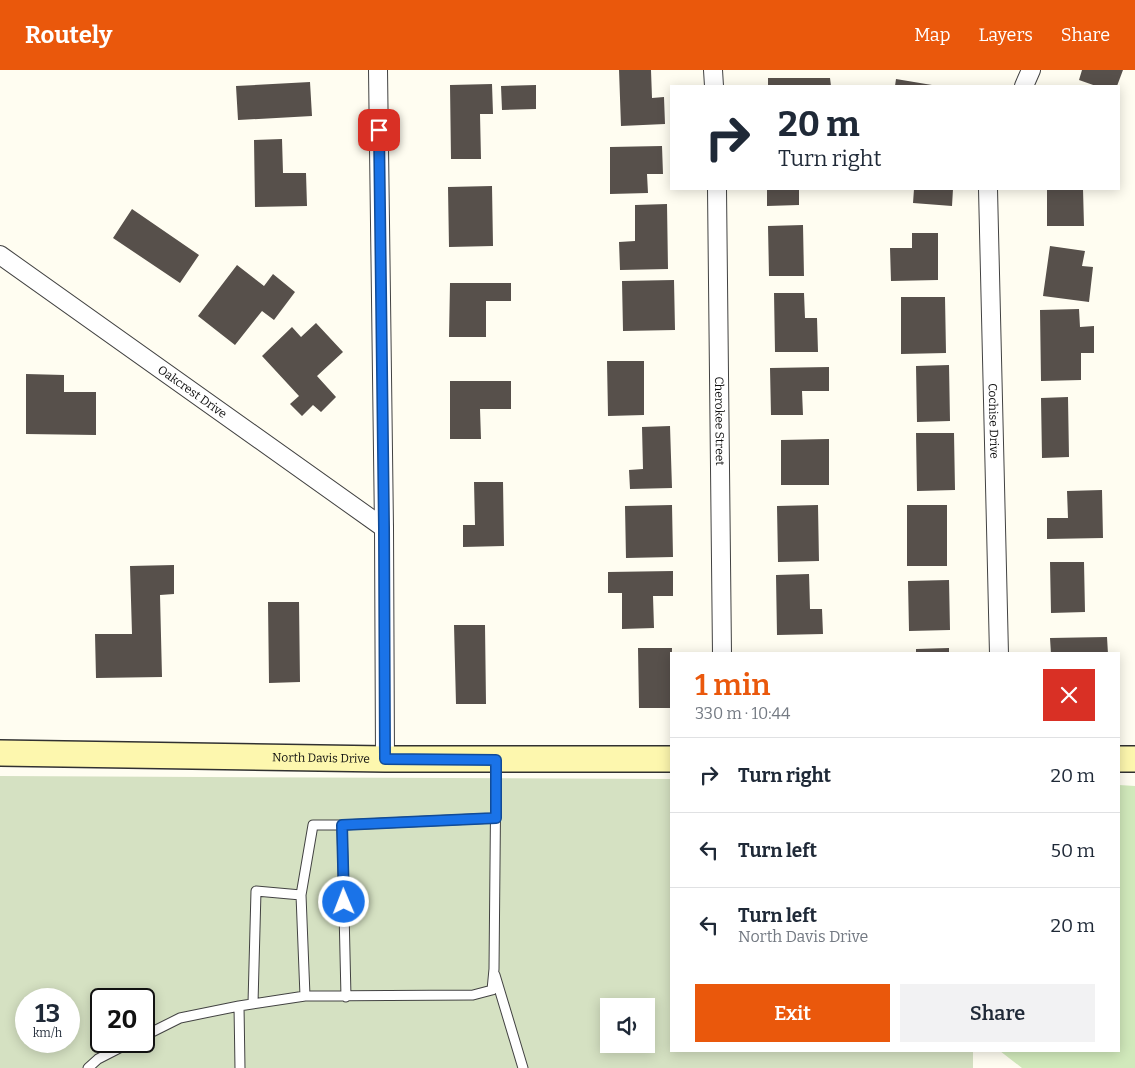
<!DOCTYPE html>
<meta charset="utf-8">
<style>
body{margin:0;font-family:Bitter,serif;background:#f2f2f3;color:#1f2937;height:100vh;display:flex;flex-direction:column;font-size:19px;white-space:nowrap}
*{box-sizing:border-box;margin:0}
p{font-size:16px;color:#747a83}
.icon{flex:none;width:28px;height:28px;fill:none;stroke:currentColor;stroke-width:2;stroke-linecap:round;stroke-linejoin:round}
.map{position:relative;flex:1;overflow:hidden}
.details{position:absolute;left:670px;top:582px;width:450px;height:400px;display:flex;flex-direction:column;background:#fff;border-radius:0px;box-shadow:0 2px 12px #0003}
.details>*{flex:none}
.top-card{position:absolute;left:670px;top:15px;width:450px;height:105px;border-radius:0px;box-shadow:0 2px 12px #0003;background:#fff;color:#1f2937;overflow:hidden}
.controls{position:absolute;left:600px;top:928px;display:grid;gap:10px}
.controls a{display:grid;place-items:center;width:55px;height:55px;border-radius:0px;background:#fff;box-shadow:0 2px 12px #0003;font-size:25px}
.speed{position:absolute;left:15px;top:918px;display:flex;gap:10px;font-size:25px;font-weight:700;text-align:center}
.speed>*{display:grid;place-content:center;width:65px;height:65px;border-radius:50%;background:#fff;box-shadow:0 2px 12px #0003;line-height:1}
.speed small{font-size:12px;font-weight:400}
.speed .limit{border:2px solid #111;border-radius:8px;background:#fff;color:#111}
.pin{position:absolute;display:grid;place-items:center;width:42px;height:42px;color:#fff;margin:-21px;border-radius:10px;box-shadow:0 2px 8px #0006}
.me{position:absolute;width:55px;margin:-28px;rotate:359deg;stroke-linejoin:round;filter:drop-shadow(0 0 4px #0008)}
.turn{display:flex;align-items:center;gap:18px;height:105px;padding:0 25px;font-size:22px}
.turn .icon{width:65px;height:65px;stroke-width:2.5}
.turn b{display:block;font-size:35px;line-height:42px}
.round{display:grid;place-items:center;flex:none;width:52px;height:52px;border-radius:0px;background:#f2f2f3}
.summary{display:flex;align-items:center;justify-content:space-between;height:85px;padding:0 25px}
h1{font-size:30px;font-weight:600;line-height:38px;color:#ea580c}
.button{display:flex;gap:10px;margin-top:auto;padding:10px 25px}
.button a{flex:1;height:58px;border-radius:0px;background:#ea580c;color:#fff;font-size:20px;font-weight:600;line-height:58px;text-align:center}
.button a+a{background:#f2f2f3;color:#1f2937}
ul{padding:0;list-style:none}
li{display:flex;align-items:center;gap:15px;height:75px;padding:0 25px;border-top:1px solid #e0e1e3}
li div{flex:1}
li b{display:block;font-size:19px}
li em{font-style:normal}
header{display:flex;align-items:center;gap:30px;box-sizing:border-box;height:70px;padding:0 25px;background:#ea580c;color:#fff}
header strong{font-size:24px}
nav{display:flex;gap:28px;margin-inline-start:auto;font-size:18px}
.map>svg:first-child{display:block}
.green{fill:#d1e9bb}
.cemetery{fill:#d5e1c2;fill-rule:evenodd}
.building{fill:#57504b}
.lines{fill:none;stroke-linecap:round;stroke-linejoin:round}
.lane-casing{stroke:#424242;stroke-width:11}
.street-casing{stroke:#424242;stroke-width:20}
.secondary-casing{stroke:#313131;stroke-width:28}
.lane{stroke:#fff;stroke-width:9}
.street{stroke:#fff;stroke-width:18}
.secondary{stroke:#fdf7ae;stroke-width:25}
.route-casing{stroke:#114b97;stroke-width:12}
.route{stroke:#1a73e8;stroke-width:9}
.labels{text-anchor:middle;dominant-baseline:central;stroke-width:5;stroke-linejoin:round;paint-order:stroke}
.street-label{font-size:12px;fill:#0f0f0f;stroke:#fff}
</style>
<header>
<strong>Routely</strong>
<nav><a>Map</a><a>Layers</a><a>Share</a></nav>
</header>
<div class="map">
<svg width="1135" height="998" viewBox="0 0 1135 998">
<rect width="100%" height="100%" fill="#fffdf1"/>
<path class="green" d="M1119 715 1135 716V998H1022L1000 981H1119Z"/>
<path class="cemetery" d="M0 706 671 709V981H973V998H0ZM26 929H69V971H26ZM101 929H144V971H101ZM609 936H646V974H609Z"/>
<path class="building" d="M619 0H651L652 28 664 27 665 54 621 56Z
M1082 0H1123L1117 16H1096L1079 10Z
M768 8H830L831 16H768Z
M896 9 932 15V16H895Z
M310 12 312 46 238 50 236 16Z
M492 14 493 44H480L481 89H451L450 15Z
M536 15V39L502 40 501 16Z
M282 69 283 103H306L307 136 255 137 254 70Z
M662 76 663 104H647L648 123 610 124V77Z
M492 116 493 176 449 177 448 117Z
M767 119H799V135L767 136Z
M914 119H953L952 136 913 133Z
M1047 119H1083L1084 156H1047Z
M667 134 668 199 620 200 619 172 635 171V135Z
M132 139 199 185 180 213 113 168Z
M803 155 804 206H769L768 156Z
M912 163H938V210L891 211 890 178H912Z
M1050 176 1085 181 1082 196 1093 197 1089 232 1043 226Z
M237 195 264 216 273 204 295 222 274 250 262 241 235 275 198 246Z
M674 210 675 260 623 261 622 211Z
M450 213H511V231H486V267H449Z
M774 223H804L805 248H817L818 282H775Z
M901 227H945L946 283 901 284Z
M1079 239 1080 257 1094 256V283H1081V310L1041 311 1040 240Z
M316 253 343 282 317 306 336 327 321 342 313 335 302 346 290 334 299 326 262 286 292 257 301 267Z
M607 291H644V345L608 346Z
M949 295 950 351 917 352 916 296Z
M829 297V321H802L803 345H771L770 298Z
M26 304 64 305V322H96V365L26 364Z
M450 311H511V339H480L481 369H450Z
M1068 327 1069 387 1042 388 1041 328Z
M670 356 672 418 630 419 629 400 643 399 642 357Z
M916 363H954L955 420 917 421Z
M829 369V415H781V370Z
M474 412H503L504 476 463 477V455H475Z
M1102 420 1103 468 1047 469V448H1068L1067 421Z
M672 435 673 487 626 488 625 436Z
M818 435 819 491 778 492 777 436Z
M907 435H947V496H907Z
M1050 492H1084L1085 542 1051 543Z
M174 495V524L160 525 162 607 96 608 95 564H132L130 496Z
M673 501V526H653L654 558 622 559V523H608V502Z
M809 504 810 539H822L823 564 777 565 776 505Z
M949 510 950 560 909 561 908 511Z
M268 532H299L300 612 269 613Z
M454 555H485L486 634H456Z
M1107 567 1108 584H1051L1050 568Z
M638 578H672L671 638H639Z
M949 578V584H916V579Z"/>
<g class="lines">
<g class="lane-casing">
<path id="lane" d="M495 905 523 998
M305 926 301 825 313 755H342
M346 927 342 755 495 748
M253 933 256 821 301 825
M239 936 240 998
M144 966 180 948 239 936 305 926 473 925 492 920 494 899 496 690
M88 998 98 989 133 971"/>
</g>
<g class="street-casing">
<g id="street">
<path d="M378 0 384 458 385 689"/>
<path d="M713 0 714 16"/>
<path d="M1024 16 1031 0"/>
<path id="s1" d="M717 119 722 584"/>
<path id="s2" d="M988 119 999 584"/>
<path id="s3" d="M0 185 384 458"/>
</g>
</g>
<g class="secondary-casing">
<g id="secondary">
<path id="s4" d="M0 683 385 689H671"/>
<path d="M1119 689H1135"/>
</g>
</g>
<use href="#lane" class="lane"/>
<use href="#street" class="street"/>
<use href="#secondary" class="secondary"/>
</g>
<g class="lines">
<g class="route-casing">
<path id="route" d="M344 832 342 755 496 748V690L385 689 384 458 379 60"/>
</g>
<use href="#route" class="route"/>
</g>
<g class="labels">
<g class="street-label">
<text stroke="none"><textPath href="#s3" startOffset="236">Oakcrest Drive</textPath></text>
<text stroke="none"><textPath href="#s1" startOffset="232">Cherokee Street</textPath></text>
<text stroke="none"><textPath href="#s2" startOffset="232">Cochise Drive</textPath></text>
<text stroke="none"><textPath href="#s4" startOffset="321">North Davis Drive</textPath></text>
</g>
</g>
</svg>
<div class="controls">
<a><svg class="icon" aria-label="sound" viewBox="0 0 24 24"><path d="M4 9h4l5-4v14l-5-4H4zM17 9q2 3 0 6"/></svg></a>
</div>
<div class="speed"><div>13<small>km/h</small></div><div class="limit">20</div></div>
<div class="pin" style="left:379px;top:60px;background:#d93025"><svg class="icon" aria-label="arrive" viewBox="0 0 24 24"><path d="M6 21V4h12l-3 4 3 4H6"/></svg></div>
<svg class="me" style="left:344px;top:832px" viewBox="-20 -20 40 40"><circle r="17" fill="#1a73e8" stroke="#fff" stroke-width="3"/><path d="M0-11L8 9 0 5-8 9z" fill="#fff"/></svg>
<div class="top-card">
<div class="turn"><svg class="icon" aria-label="right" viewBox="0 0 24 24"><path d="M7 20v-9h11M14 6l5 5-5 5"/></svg><div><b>20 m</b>Turn right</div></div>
</div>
<section class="details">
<div class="summary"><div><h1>1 min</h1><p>330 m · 10:44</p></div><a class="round" style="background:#d93025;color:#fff"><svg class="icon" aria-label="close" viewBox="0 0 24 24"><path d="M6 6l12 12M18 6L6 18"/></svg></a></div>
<ul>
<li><svg class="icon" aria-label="right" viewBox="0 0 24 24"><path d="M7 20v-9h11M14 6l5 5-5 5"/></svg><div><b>Turn right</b></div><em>20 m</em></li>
<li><svg class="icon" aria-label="left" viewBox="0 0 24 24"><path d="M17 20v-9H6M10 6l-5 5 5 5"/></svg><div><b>Turn left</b></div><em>50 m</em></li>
<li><svg class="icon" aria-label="left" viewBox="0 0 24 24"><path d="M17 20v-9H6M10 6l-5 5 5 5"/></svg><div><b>Turn left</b><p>North Davis Drive</p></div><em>20 m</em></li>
</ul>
<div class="button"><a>Exit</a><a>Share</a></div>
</section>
</div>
